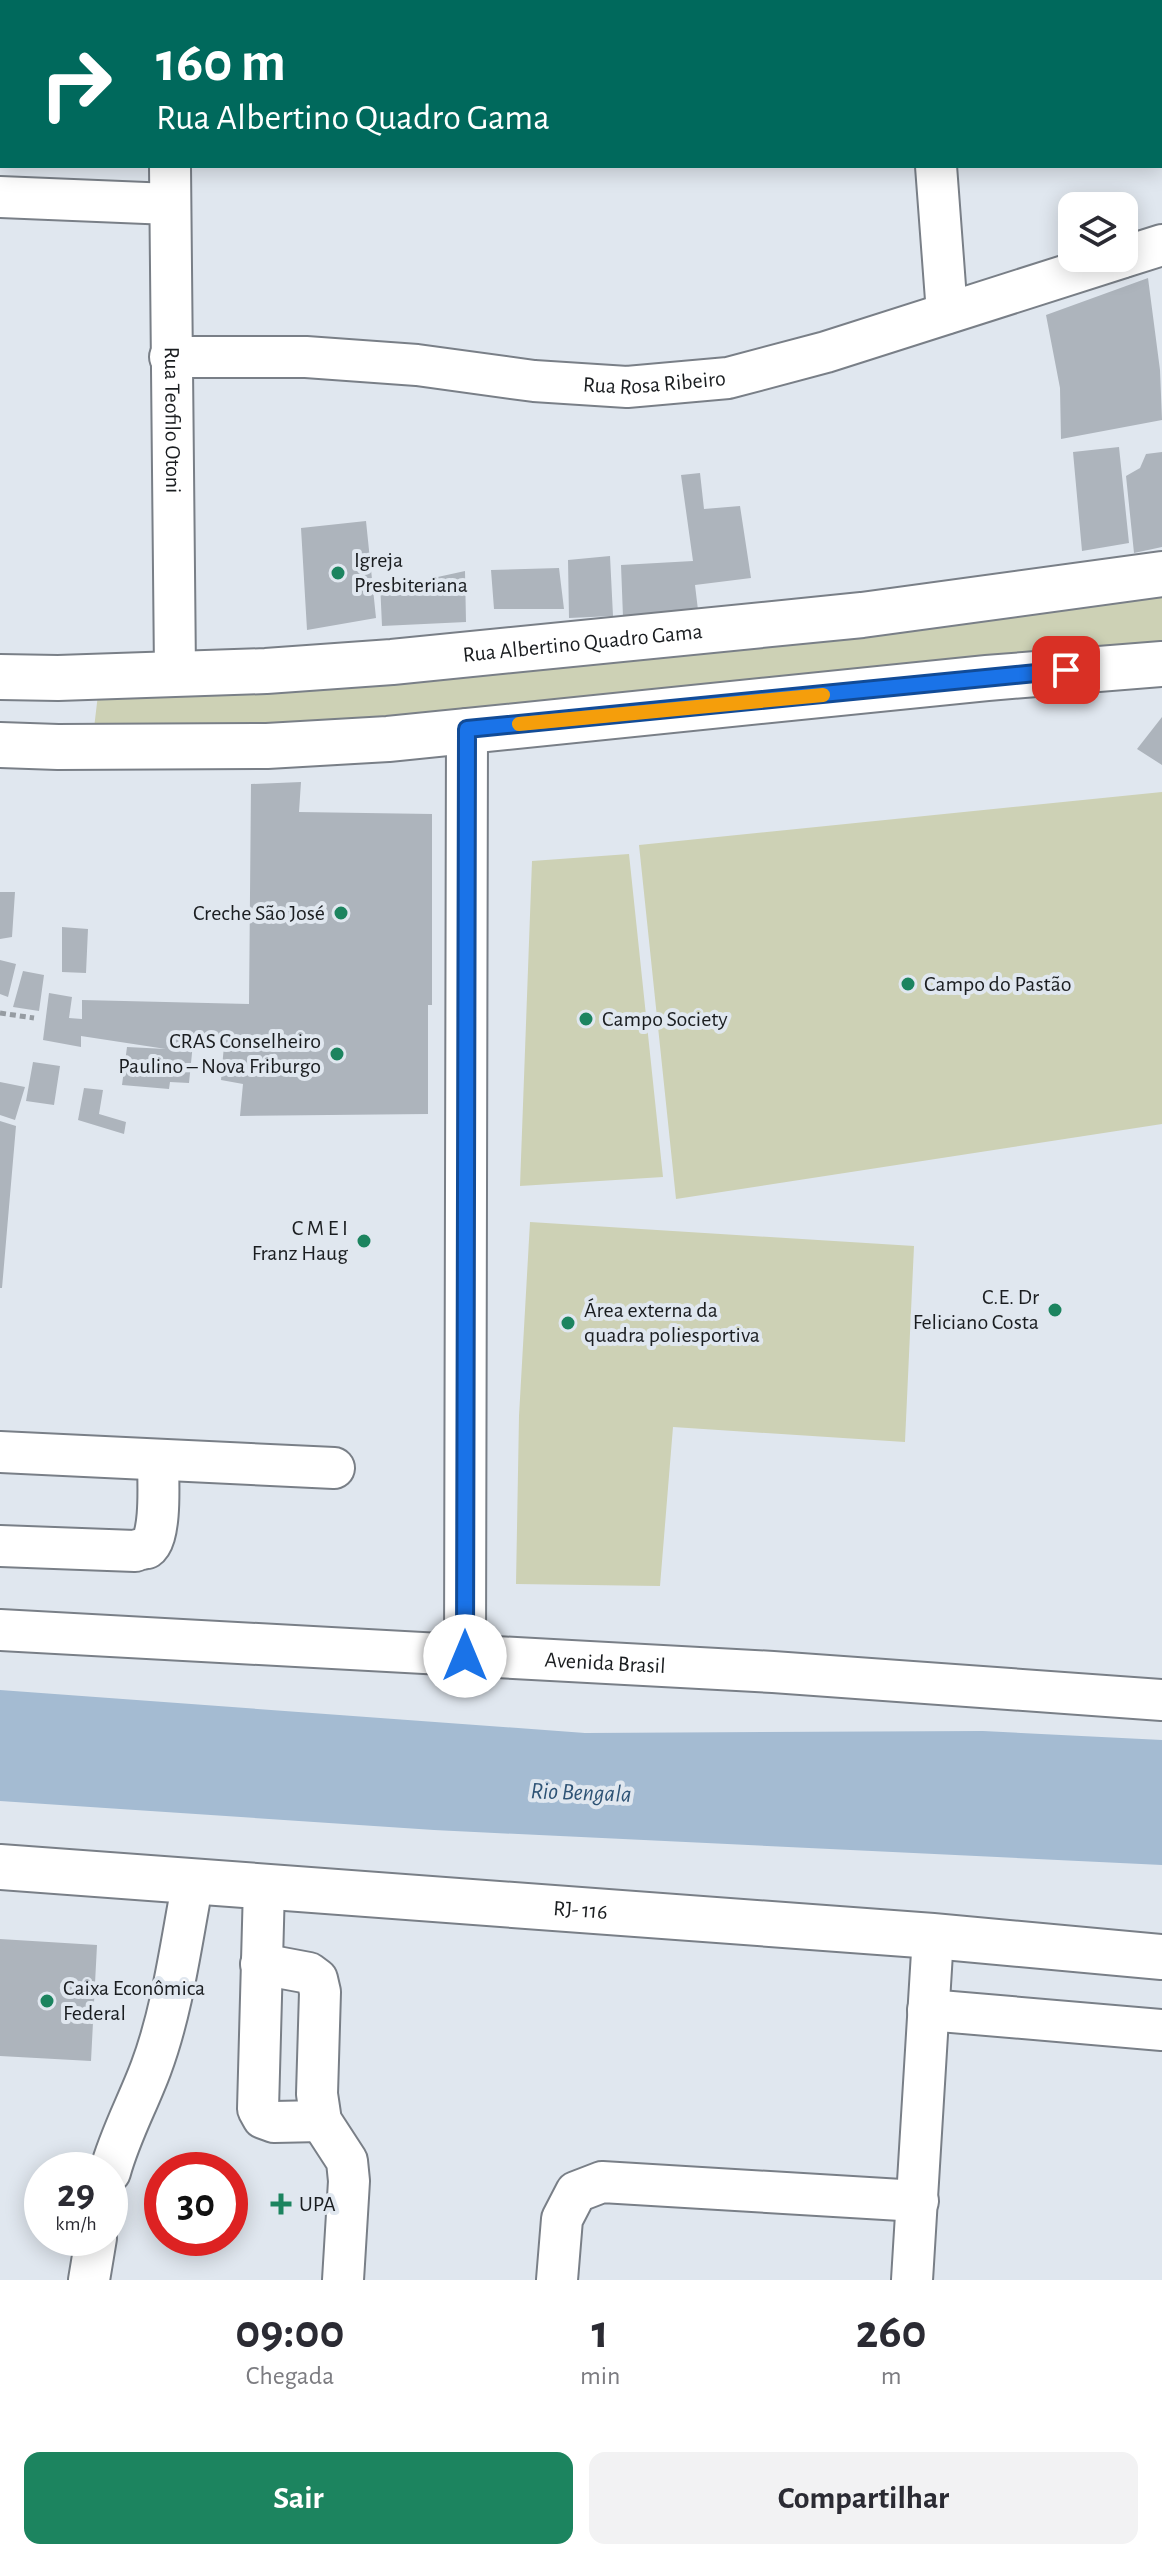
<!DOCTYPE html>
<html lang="pt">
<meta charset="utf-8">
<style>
body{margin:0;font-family:"Alegreya Sans",sans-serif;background:#f2f2f3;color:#2b2b33;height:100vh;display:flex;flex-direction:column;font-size:30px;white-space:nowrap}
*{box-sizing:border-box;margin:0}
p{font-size:26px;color:#7c7c81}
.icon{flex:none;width:44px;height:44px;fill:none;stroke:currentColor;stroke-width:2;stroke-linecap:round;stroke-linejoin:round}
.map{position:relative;height:2280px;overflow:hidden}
.details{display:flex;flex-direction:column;background:#fff;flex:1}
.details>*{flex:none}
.hud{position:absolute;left:0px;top:0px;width:1162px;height:168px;box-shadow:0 4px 20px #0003;background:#00695c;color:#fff;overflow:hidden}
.tools{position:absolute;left:1058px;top:192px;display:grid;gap:16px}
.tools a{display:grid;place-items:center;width:80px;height:80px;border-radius:16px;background:#fff;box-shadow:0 4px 20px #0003;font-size:40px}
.speed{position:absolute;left:24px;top:2152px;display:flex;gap:16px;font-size:40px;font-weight:700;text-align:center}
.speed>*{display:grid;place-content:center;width:104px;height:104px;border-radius:50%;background:#fff;box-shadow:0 4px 20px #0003;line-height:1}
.speed small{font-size:20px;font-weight:400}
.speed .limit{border:12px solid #d22;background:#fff;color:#111}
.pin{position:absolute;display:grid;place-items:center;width:68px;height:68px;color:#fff;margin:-34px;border-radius:16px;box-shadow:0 4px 12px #0006}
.me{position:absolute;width:88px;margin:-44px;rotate:0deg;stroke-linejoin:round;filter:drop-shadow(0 0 6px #0008)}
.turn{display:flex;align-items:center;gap:28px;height:168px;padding:0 24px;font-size:36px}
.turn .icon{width:104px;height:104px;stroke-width:2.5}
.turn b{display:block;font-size:56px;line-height:68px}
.eta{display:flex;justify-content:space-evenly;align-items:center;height:136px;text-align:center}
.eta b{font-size:48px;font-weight:700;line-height:56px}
.button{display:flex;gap:16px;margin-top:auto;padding:16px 24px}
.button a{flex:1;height:92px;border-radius:16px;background:#1c845f;color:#fff;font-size:32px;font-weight:700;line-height:92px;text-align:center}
.button a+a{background:#f2f2f3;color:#2b2b33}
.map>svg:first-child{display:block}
.green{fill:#cdd1b5}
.water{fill:#a4bbd2}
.building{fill:#adb4bc}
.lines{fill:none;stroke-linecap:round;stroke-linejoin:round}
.minor-casing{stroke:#797f87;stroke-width:44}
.major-casing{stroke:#797f87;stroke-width:48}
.path{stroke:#969ca2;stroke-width:5;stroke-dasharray:6 4;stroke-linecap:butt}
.minor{stroke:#fff;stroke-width:40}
.major{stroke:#fff;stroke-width:44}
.route-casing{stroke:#114b97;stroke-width:20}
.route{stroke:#1a73e8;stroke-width:14}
.slow{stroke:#f59e0b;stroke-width:14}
.poi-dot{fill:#1c845f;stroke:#e0e7ef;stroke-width:3}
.labels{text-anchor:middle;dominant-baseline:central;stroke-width:8;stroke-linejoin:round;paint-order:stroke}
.street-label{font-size:22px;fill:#1a1d20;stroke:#e0e7ef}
.poi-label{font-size:22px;fill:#1a1d20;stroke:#e0e7ef;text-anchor:start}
.water-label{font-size:24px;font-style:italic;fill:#2e5375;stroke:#e0e7ef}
</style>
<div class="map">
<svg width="1162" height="2280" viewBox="0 0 1162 2280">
<rect width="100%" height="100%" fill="#e0e7ef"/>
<path class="green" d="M1162 588V654L92 745 99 686Z
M1162 792V1124L676 1199 639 845Z
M629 854 663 1177 520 1186 532 861Z
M530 1222 914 1246 905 1442 673 1427 660 1586 516 1584 519 1416Z"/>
<path class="water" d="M0 1690 585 1733 983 1731 1162 1740V1865L434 1830 0 1801Z"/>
<path class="building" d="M1148 278 1160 370 1162 420 1061 439 1060 388 1046 315Z
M1119 447 1129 543 1082 551 1073 452Z
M1162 452V547L1134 553 1126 476 1140 468 1146 454Z
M700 473 704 509 740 506 751 578 695 585 698 610 623 617 621 565 693 561 681 475Z
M366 521 376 618 307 630 301 528Z
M610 556 613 616 569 618 568 560Z
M559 568 564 609H494L491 570Z
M465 571 466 622 382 626 380 582 424 580Z
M1162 717V765L1137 749Z
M301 782 299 812 432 814V1005H428V1114L240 1116 243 1084 221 1080 224 1045 193 1043 189 1083 170 1082 169 1089 122 1085 127 1047 166 1049 81 1036V1047L43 1040 49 993 72 997 69 1018 82 1019V1000L249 1004 251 784Z
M0 892H15L12 937 0 939Z
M62 927 88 929 86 973 62 972Z
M0 960 16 964 8 997 0 994Z
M23 971 44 975 39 1011 13 1007Z
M33 1062 60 1066 54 1105 26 1101Z
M0 1082 25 1087 15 1120 0 1115Z
M84 1088 103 1090 99 1114 126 1122 124 1134 78 1120Z
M0 1121 16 1126 2 1288H0Z
M0 1939 97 1945 91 2061 0 2056Z"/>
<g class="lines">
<g class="minor-casing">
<g id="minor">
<path d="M859 0 862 2"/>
<path id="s1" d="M170 166 175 672"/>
<path d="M936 166 947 313"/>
<path d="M0 197 170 204"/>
<path d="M1124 257 1162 245"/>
<path id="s2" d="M170 357H306L417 365 534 381 627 387 728 378 826 352 1121 258"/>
<path d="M0 1452 334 1468"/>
<path d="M0 1546 135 1551C136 1550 146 1548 147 1548 162 1538 158 1478 158 1461"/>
<path id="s3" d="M0 1630 773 1672 1162 1700"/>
<path d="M465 1656 467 729"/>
<path d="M264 1887 258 2109 263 2118 274 2122 321 2121"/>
<path d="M261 1964 309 1973 317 1979 320 1992 317 2094 321 2121 347 2161 349 2181 343 2280"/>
<path d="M928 2010 1162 2030"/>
<path d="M110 2172C120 2135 138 2103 151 2068 173 2009 181 1943 193 1881"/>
<path d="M89 2280 96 2238"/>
<path d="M557 2280 562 2219 576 2192 602 2182 918 2201"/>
<path d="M912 2280 933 1936"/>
</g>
</g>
<g class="major-casing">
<g id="major">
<path id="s4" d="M0 677 58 678 266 671 392 662 862 615 1162 574"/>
<path d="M0 745 58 747 267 746 388 739 987 678 1162 664"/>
<path id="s5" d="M0 1867 933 1936 1162 1957"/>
</g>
</g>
<path class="path" d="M0 1013 34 1018"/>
<use href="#minor" class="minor"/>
<use href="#major" class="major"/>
</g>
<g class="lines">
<g class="route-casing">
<path id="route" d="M465 1656 467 729 1066 670"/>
</g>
<use href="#route" class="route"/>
<path class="slow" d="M519 724 823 695"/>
</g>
<g class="poi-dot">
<circle cx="338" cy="573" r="8"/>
<circle cx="341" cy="913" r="8"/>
<circle cx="908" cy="984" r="8"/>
<circle cx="586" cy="1019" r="8"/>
<circle cx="337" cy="1054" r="8"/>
<circle cx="364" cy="1241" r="8"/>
<circle cx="1055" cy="1310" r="8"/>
<circle cx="568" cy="1323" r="8"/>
<circle cx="47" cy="2001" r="8"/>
<path d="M277 2192h8v8h8v8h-8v8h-8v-8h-8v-8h8z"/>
</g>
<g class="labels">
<g class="street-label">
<text stroke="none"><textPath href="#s2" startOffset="486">Rua Rosa Ribeiro</textPath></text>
<text stroke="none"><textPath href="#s1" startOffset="254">Rua Teofilo Otoni</textPath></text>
<text stroke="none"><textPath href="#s4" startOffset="584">Rua Albertino Quadro Gama</textPath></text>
<text stroke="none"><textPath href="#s3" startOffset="606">Avenida Brasil</textPath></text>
<text stroke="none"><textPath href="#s5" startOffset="582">RJ- 116</textPath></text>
</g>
<g class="poi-label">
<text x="354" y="560">Igreja<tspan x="354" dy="25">Presbiteriana</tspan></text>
<text x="325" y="913" text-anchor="end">Creche São José</text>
<text x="924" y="984">Campo do Pastão</text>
<text x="602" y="1019">Campo Society</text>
<text x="321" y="1041" text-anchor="end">CRAS Conselheiro<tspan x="321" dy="25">Paulino – Nova Friburgo</tspan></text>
<text x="348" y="1228" text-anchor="end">C M E I<tspan x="348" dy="25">Franz Haug</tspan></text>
<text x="1039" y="1297" text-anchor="end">C.E. Dr<tspan x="1039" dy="25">Feliciano Costa</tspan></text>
<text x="584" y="1310">Área externa da<tspan x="584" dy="25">quadra poliesportiva</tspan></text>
<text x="63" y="1988">Caixa Econômica<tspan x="63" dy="25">Federal</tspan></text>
<text x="299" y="2204">UPA</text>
</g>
<g class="water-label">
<text transform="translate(581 1793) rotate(2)">Rio Bengala</text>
</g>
</g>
</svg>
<div class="tools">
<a><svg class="icon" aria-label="layers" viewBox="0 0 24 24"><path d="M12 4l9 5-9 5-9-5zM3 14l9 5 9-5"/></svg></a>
</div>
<div class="speed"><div>29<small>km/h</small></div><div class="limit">30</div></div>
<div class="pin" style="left:1066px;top:670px;background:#d93025"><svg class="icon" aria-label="arrive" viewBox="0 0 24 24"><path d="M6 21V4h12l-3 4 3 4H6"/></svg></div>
<svg class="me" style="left:465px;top:1656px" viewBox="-20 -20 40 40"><circle r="19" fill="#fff"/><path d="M0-13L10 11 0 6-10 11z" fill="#1a73e8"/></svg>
<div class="hud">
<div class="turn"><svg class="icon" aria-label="right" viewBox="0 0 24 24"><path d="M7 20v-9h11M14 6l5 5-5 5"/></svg><div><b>160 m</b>Rua Albertino Quadro Gama</div></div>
</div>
</div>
<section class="details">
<div class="eta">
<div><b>09:00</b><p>Chegada</p></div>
<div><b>1</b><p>min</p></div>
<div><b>260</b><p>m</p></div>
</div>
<div class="button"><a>Sair</a><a>Compartilhar</a></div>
</section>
